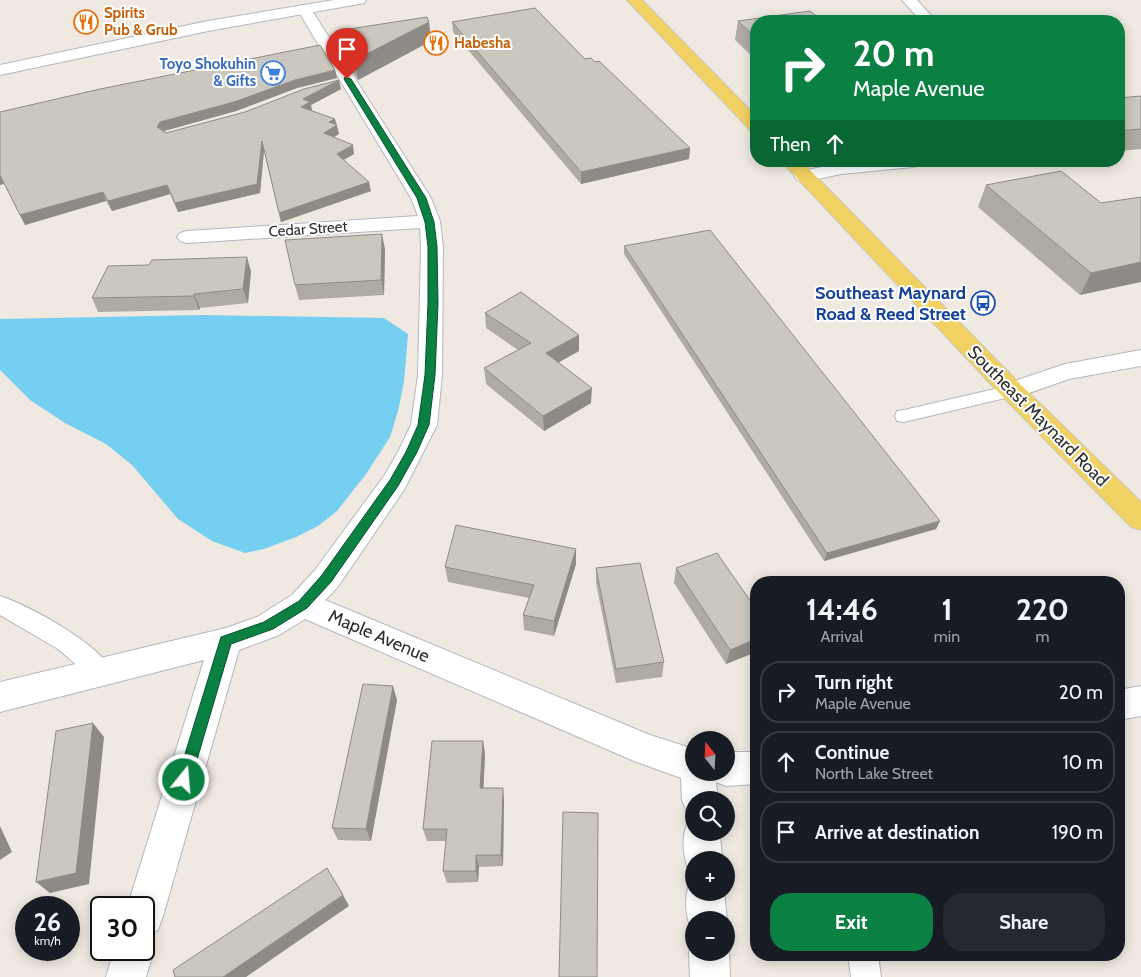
<!DOCTYPE html>
<meta charset="utf-8">
<style>
body{margin:0;font-family:Cabin,sans-serif;background:#242831;color:#f1f3f6;height:100vh;display:flex;flex-direction:column;font-size:19px;white-space:nowrap}
*{box-sizing:border-box;margin:0}
p{font-size:16px;color:#9ea1a6}
.icon{flex:none;width:28px;height:28px;fill:none;stroke:currentColor;stroke-width:2;stroke-linecap:round;stroke-linejoin:round}
.map{position:relative;flex:1;overflow:hidden}
.drawer{position:absolute;left:750px;top:576px;width:375px;height:385px;display:flex;flex-direction:column;background:#171b24;border-radius:20px;box-shadow:0 2px 12px #0003}
.drawer>*{flex:none}
.guide{position:absolute;left:750px;top:15px;width:375px;height:152px;border-radius:20px;box-shadow:0 2px 12px #0003;background:#0b8043;color:#fff;overflow:hidden}
.needle{width:32px;rotate:342deg}
.buttons{position:absolute;left:685px;top:731px;display:grid;gap:10px}
.buttons a{display:grid;place-items:center;width:50px;height:50px;border-radius:50%;background:#171b24;box-shadow:0 2px 12px #0003;font-size:25px}
.speed{position:absolute;left:15px;top:896px;display:flex;gap:10px;font-size:25px;font-weight:700;text-align:center}
.speed>*{display:grid;place-content:center;width:65px;height:65px;border-radius:50%;background:#171b24;box-shadow:0 2px 12px #0003;line-height:1}
.speed small{font-size:12px;font-weight:400}
.speed .limit{border:2px solid #111;border-radius:8px;background:#fff;color:#111}
.pin{position:absolute;display:grid;place-items:center;width:42px;height:42px;color:#fff;margin:-51px -21px;border-radius:50% 50% 50% 0;rotate:-45deg;box-shadow:0 0 5px #0007}
.pin .icon{rotate:45deg}
.me{position:absolute;width:55px;margin:-28px;rotate:17deg;stroke-linejoin:round;filter:drop-shadow(0 0 4px #0008)}
.turn{display:flex;align-items:center;gap:18px;height:105px;padding:0 20px;font-size:22px}
.turn .icon{width:65px;height:65px;stroke-width:2.5}
.turn b{display:block;font-size:35px;line-height:42px}
.then{display:flex;align-items:center;height:48px;padding:0 20px;background:#0003;gap:10px;font-size:19px}
.eta{display:flex;justify-content:space-evenly;align-items:center;height:85px;text-align:center}
.eta b{font-size:30px;font-weight:700;line-height:35px}
.primary-button{display:flex;gap:10px;margin-top:auto;padding:10px 20px}
.primary-button a{flex:1;height:58px;border-radius:20px;background:#0b8043;color:#fff;font-size:20px;font-weight:700;line-height:58px;text-align:center}
.primary-button a+a{background:#242831;color:#f1f3f6}
ul{padding:0;list-style:none}
li{display:flex;align-items:center;gap:15px;height:62px;margin:0 10px 8px;padding:0 10px;border:2px solid #363941;border-radius:20px}
li div{flex:1}
li b{display:block;font-size:19px}
li em{font-style:normal}
.map>svg:first-child{display:block}
.water{fill:#75cff0}
.lines{fill:none;stroke-linecap:round;stroke-linejoin:round}
.service-casing{stroke:#b4b7c1;stroke-width:2}
.minor-casing{stroke:#b4b7c1;stroke-width:2}
.secondary-casing{stroke:#b4b7c1;stroke-width:2}
.primary-casing{stroke:#c9c9c9;stroke-width:2}
.service{fill:#fff;fill-rule:evenodd}
.minor{fill:#fff;fill-rule:evenodd}
.secondary{fill:#fff;fill-rule:evenodd}
.primary{fill:#f2d163;fill-rule:evenodd}
.wall{fill:#afaba4}
.shaded-wall{fill:#8e8b86}
.building{fill:#cbc7bf;stroke:#8e8b86}
.route{fill:#0b8043;stroke:#07532c}
.labels{text-anchor:middle;dominant-baseline:central;stroke-width:4;stroke-linejoin:round;paint-order:stroke}
.far-food-label{font-size:15px;font-weight:bold;fill:#c56008;stroke:#fff;text-anchor:start}
.far-shop-label{font-size:15px;font-weight:bold;fill:#366cbe;stroke:#fff;text-anchor:end}
.far-street-label{font-size:15px;fill:#2e2e2e;stroke:#fff}
.transit-label{font-size:18px;font-weight:bold;fill:#164399;stroke:#fff;text-anchor:end}
.street-label{font-size:18px;fill:#2e2e2e;stroke:#fff}
</style>
<div class="map">
<svg width="1141" height="977" viewBox="0 0 1141 977">
<rect width="100%" height="100%" fill="#efe9e1"/>
<path class="water" d="M202 315 384 318 408 334 404 382 398 411 390 437 366 474 337 511 318 526 296 537 264 549 245 553 212 541 178 519 132 465 106 444 65 423 30 400 0 370V319Z"/>
<g class="lines">
<g class="service-casing">
<path id="service" d="M1012 385 1018 387 1021 391 1018 395 904 422 897 421 895 416 897 411 904 410Z
M0 596C30 606 100 644 113 672L109 679 101 682 93 679 58 649 0 615Z
M848 955H878L881 977H851Z"/>
</g>
<g class="minor-casing">
<path id="minor" d="M902 0H917L936 21H921Z
M304 5 309 6 311 9 431 198 440 221 443 247 442 375 437 425 404 490 337 588 325 600 650 735 694 749V772H726V752H756V784L726 786 716 782 718 800H694V815L687 812 682 800 681 778 634 761 305 619 279 635 239 650 163 916 158 930 146 935 148 936 154 950 146 977H106L114 950H144V908H127L204 660 0 712V682L226 628 257 617 292 595 315 570 384 476 398 452 411 425 418 375 421 247 420 228 187 243 180 241 177 237 180 233 187 231 418 216 411 198 297 9 299 6Z
M852 161H922L920 165 913 167 841 174 804 182 797 180 794 176 797 172Z
M1141 350V366L1069 379 1012 399 1003 397 1000 391 1003 385 1065 364Z
M1141 686V716L1119 720V690Z
M694 817V832H720L722 860H694V875L690 873C682 855 681 837 689 819Z
M691 878H694V892H724L727 920H694V934C684 917 684 896 691 878Z
M694 941V952H726V945L729 952 730 977H690L689 952Z"/>
</g>
<g class="secondary-casing">
<path id="secondary" d="M334 0H366L364 3 359 4 208 31 0 75V65L208 21Z"/>
</g>
<g class="primary-casing">
<path id="primary" d="M627 0H642L756 116V131L750 130Z
M781 161H801L1021 385 1141 502V530L1131 527 1003 397Z"/>
</g>
<use href="#service" class="service"/>
<use href="#minor" class="minor"/>
<use href="#secondary" class="secondary"/>
<use href="#primary" class="primary"/>
</g>
<path class="wall" d="M738 21H756V60L735 40Z
M429 22 431 41 358 80 340 51 336 31Z
M452 22 585 59 595 62 690 148 689 159 581 184 453 32Z
M335 70 337 78 297 88 236 111 164 131 166 133 341 89 311 105 312 111 335 119 339 134 334 137 354 154 344 160 371 191 281 222 264 151 260 193 178 212 170 194 112 211 106 201 25 225 4 184Z
M1141 96V149L1119 151V98Z
M986 185 1101 203 1141 197 1080 295 978 207Z
M624 246 940 521 936 529 824 561 624 254Z
M385 249 384 295 299 300 295 285Z
M251 271 248 303 200 308 199 310 98 312 92 298Z
M485 313 579 351 558 362 591 403 544 431 486 384 484 368 518 350 486 328Z
M576 549V564L554 636 524 630 523 615 529 598 448 582 445 567Z
M596 568 664 662 662 677 616 683 596 583Z
M676 568 756 609V652L726 664 674 583Z
M397 700 371 841 338 840 332 828Z
M483 741 485 754 483 788 504 800 503 866 479 867 478 882 447 883 443 871 446 841H427L423 829Z"/>
<path class="shaded-wall" d="M429 22 431 41 358 80 355 60Z
M335 70 337 78 297 88 236 111 164 131 157 127 160 122 295 80Z
M339 80 341 89 311 105 312 111 301 107 303 99Z
M335 119 339 134 325 142 324 133 329 122Z
M262 141 264 150 260 193 178 212 175 203Z
M353 145 354 154 338 163 337 154Z
M690 148 689 159 581 184V172Z
M0 175 4 184 0 185Z
M369 182 371 191 281 222 279 213Z
M167 185 170 194 112 211 108 201Z
M103 192 106 201 25 225 20 215Z
M382 234 385 249 384 295 381 280Z
M247 257 251 271 248 303 243 289Z
M1141 262V282L1080 295 1091 273Z
M194 294 200 308 199 310 194 296Z
M579 335V351L547 369 546 353Z
M592 388 591 403 544 431 543 416Z
M940 521 936 529 824 561 827 553Z
M576 549V564L554 636V621Z
M756 639V652L726 664 730 650Z
M393 686 397 700 371 841 366 829Z
M93 723 104 737 89 884 50 893 36 882Z
M483 741 485 754 483 800 480 788Z
M503 788 504 800 503 866 501 855Z
M0 826 12 852 0 860Z
M476 855 479 867 478 882 476 871Z
M343 895 349 906 246 977H223Z"/>
<path class="building" d="M535 8 585 59 591 58 595 62 599 61 690 148 581 172 452 22Z
M810 11 823 21H756V38L738 21Z
M427 17 429 22 355 60 336 31Z
M320 45 335 70 295 80 234 102 160 122 157 127 166 133 245 112 304 89 339 80 303 99 310 102 301 107 335 119 329 122 337 125 324 133 353 145 337 154 369 182 279 213 262 141 257 184 175 203 167 185 108 201 103 192 20 215 0 175V112L100 89Z
M1141 96V129L1119 131V98Z
M1061 171 1101 203 1141 197V262L1091 273 986 185Z
M710 230 940 521 827 553 624 246Z
M382 234 381 280 295 285 285 240Z
M247 257 243 289 194 294V296L92 298 108 266 149 265 152 260Z
M521 292 579 335 546 353 592 388 543 416 484 368 531 343 485 313Z
M456 525 576 549 554 621 523 615 534 585 445 567Z
M717 553 756 609V639L730 650 676 568Z
M640 563 664 662 616 669 596 568Z
M363 684 393 686 366 829 332 828Z
M93 723 76 873 36 882 56 731Z
M432 741H483L480 788H503L501 855H476V871H443L447 829H423Z
M563 812 598 813 597 977H559Z
M327 868 343 895 223 977H175L173 970Z"/>
<path class="route" d="M345 77 351 79 426 198 434 222 437 247 438 303 435 375 429 425 417 452 398 486 331 582 307 608 273 629 231 644 191 780 189 785 184 787 179 785 177 780 221 637 264 622 299 601 322 575 390 480 406 452 418 425 425 375 428 303V247L425 222 417 198 344 79Z"/>
<defs>
<g id="restaurant-ring" transform="scale(1.25)"><circle r="9.5" fill="#fff" stroke="#e8710a" stroke-width="1.5"/><path d="M-5-6h1v4h1v-4h1v4h1v-4h1v5L-1.5 .5V6h-2V.5L-5-1ZM5-6V6H3V1.5H1.5Q1.5-4 5-6Z" fill="#e8710a"/></g>
<g id="supermarket-ring" transform="scale(1.25)"><circle r="9.5" fill="#fff" stroke="#3f7fe0" stroke-width="1.5"/><path d="M-6-5.5h2.5l.6 2H6L4.5 2H-2.5L-4.4-4H-6ZM-1.5 3.2a1.3 1.3 0 1 0 .1 0ZM3 3.2a1.3 1.3 0 1 0 .1 0Z" fill="#3f7fe0"/></g>
<g id="bus-ring" transform="scale(1.25)"><circle r="9.5" fill="#fff" stroke="#1a4fb4" stroke-width="1.5"/><path d="M-5-6H5V4H4V6H2V4H-2V6H-4V4H-5ZM-3.5-4V0h7V-4ZM-3.5 1.2v1.5H-2V1.2ZM2 1.2v1.5H3.5V1.2Z" fill="#1a4fb4"/></g>
</defs>
<g fill-rule="evenodd">
<use href="#restaurant-ring" x="86" y="22"/>
<use href="#restaurant-ring" x="436" y="43"/>
<use href="#supermarket-ring" x="273" y="73"/>
<use href="#bus-ring" x="983" y="303"/>
</g>
<g class="labels">
<g class="far-food-label">
<text x="104" y="13">Spirits<tspan x="104" dy="17">Pub &amp; Grub</tspan></text>
<text x="454" y="43">Habesha</text>
</g>
<g class="far-shop-label">
<text x="256" y="64">Toyo Shokuhin<tspan x="256" dy="17">&amp; Gifts</tspan></text>
</g>
<g class="far-street-label">
<text transform="translate(308 229) rotate(-4)">Cedar Street</text>
</g>
<g class="transit-label">
<text x="966" y="293">Southeast Maynard<tspan x="966" dy="21">Road &amp; Reed Street</tspan></text>
</g>
<g class="street-label">
<text transform="translate(1038 416) rotate(45)">Southeast Maynard Road</text>
<text transform="translate(379 636) rotate(23)">Maple Avenue</text>
</g>
</g>
</svg>
<div class="buttons">
<a><svg class="needle" viewBox="-14 -14 28 28"><path d="M0-13l5 13h-10z" fill="#e53935"/><path d="M0 13l5-13h-10z" fill="#9ea1a6"/></svg></a>
<a><svg class="icon" aria-label="search" viewBox="0 0 24 24"><circle cx="10" cy="10" r="6"/><path d="M15 15l6 6"/></svg></a>
<a>+</a>
<a>−</a>
</div>
<div class="speed"><div>26<small>km/h</small></div><div class="limit">30</div></div>
<div class="pin" style="left:347px;top:79px;background:#d93025"><svg class="icon" aria-label="arrive" viewBox="0 0 24 24"><path d="M6 21V4h12l-3 4 3 4H6"/></svg></div>
<svg class="me" style="left:184px;top:780px" viewBox="-20 -20 40 40"><circle r="17" fill="#0b8043" stroke="#fff" stroke-width="3"/><path d="M0-11L8 9 0 5-8 9z" fill="#fff"/></svg>
<div class="guide">
<div class="turn"><svg class="icon" aria-label="right" viewBox="0 0 24 24"><path d="M7 20v-9h11M14 6l5 5-5 5"/></svg><div><b>20 m</b>Maple Avenue</div></div>
<div class="then">Then<svg class="icon" aria-label="ahead" viewBox="0 0 24 24"><path d="M12 20V5M6 11l6-6 6 6"/></svg></div>
</div>
<section class="drawer">
<div class="eta">
<div><b>14:46</b><p>Arrival</p></div>
<div><b>1</b><p>min</p></div>
<div><b>220</b><p>m</p></div>
</div>
<ul>
<li><svg class="icon" aria-label="right" viewBox="0 0 24 24"><path d="M7 20v-9h11M14 6l5 5-5 5"/></svg><div><b>Turn right</b><p>Maple Avenue</p></div><em>20 m</em></li>
<li><svg class="icon" aria-label="ahead" viewBox="0 0 24 24"><path d="M12 20V5M6 11l6-6 6 6"/></svg><div><b>Continue</b><p>North Lake Street</p></div><em>10 m</em></li>
<li><svg class="icon" aria-label="arrive" viewBox="0 0 24 24"><path d="M6 21V4h12l-3 4 3 4H6"/></svg><div><b>Arrive at destination</b></div><em>190 m</em></li>
</ul>
<div class="primary-button"><a>Exit</a><a>Share</a></div>
</section>
</div>
